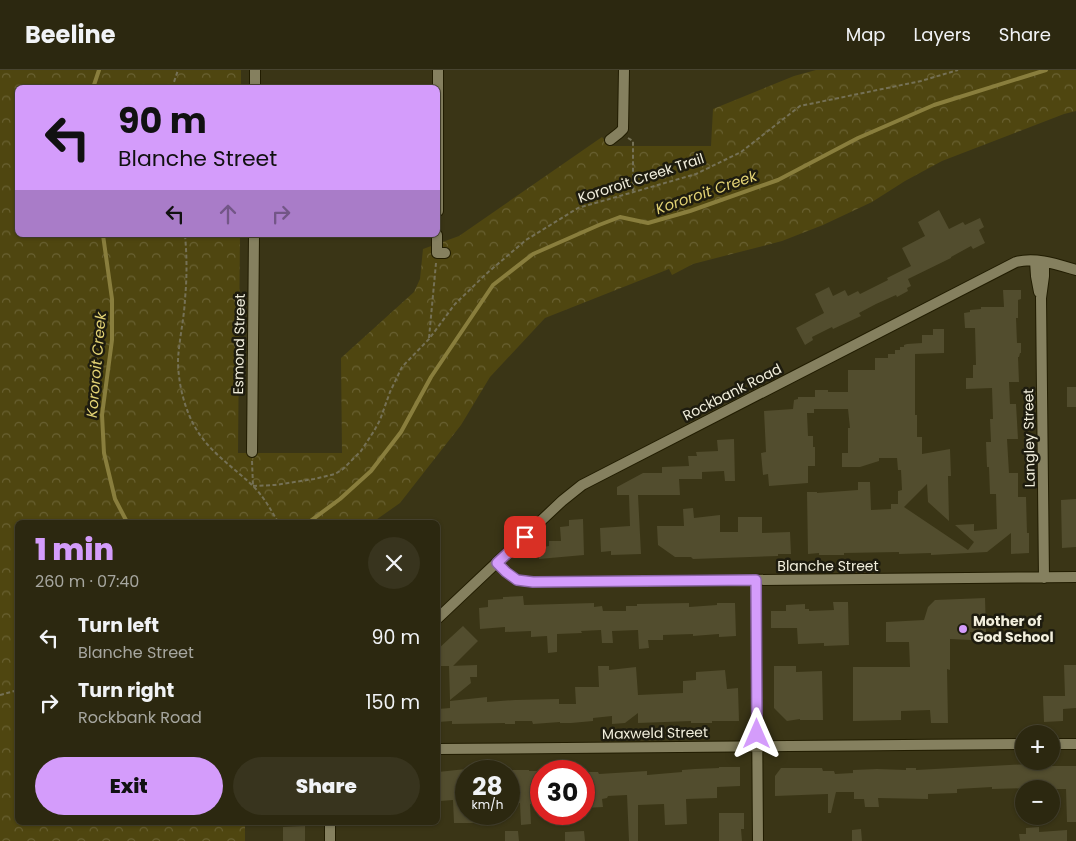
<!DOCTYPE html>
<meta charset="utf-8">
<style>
body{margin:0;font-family:Poppins,sans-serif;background:#38341e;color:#f1f3f6;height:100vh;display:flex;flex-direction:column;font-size:19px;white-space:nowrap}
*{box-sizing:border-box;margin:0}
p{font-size:16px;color:#a6a69f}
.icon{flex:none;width:28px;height:28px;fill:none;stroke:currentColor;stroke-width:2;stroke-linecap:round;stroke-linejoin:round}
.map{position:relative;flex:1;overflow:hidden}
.sheet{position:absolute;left:15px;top:450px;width:425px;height:305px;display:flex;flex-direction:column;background:#2c2810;border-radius:8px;box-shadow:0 1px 4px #0004,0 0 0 1px #484430}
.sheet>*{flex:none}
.top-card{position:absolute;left:15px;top:15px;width:425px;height:152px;border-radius:8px;box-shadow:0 1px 4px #0004,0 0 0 1px #484430;background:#d49cfb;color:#111;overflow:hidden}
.fabs{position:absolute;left:1015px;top:655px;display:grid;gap:10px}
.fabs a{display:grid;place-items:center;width:45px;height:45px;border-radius:50%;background:#2c2810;box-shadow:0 1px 4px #0004,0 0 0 1px #484430;font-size:25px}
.speed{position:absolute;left:455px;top:690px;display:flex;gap:10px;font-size:25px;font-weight:700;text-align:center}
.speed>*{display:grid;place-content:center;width:65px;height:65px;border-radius:50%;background:#2c2810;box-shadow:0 1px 4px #0004,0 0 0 1px #484430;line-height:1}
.speed small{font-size:12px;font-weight:400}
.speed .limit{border:8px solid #d22;background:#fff;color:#111}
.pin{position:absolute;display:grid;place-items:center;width:42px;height:42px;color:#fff;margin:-21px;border-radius:10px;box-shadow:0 2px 8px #0006}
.me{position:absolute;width:55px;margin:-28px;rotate:0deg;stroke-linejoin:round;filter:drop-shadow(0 0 4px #0008)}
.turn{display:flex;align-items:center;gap:18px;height:105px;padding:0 20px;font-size:22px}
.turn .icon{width:65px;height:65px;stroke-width:2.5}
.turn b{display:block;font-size:35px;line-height:42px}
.lanes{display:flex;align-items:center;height:48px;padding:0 20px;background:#0003;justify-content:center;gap:25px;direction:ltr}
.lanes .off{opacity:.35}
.round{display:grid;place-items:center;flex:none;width:52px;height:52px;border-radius:26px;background:#38341e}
.summary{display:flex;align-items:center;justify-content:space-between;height:85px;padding:0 20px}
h1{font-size:30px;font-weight:800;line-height:38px;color:#d49cfb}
.button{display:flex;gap:10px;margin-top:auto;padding:10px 20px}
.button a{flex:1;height:58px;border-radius:30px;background:#d49cfb;color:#111;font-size:20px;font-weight:800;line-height:58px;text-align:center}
.button a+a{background:#38341e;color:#f1f3f6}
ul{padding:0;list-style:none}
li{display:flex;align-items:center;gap:15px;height:65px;padding:0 20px}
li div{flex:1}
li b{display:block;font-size:19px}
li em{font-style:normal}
header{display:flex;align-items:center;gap:30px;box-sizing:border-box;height:70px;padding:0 25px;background:#2c2810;border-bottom:1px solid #484430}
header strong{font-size:24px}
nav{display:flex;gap:28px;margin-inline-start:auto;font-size:18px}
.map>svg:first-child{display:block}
.park{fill:url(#park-crowns)}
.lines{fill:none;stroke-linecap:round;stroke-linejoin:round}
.stream{stroke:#897e3d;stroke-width:4}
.building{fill:#524d2e}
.street-casing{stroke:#211c00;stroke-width:12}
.path{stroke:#757156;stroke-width:2;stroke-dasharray:4 2.5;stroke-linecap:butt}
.street{stroke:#85805f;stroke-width:10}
.route-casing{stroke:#8a65a3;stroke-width:12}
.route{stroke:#d49cfb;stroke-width:9}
.poi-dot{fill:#d49cfb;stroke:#1e1c0f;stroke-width:2}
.labels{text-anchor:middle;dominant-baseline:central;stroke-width:5;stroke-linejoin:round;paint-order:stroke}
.street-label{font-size:14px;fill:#f2efdd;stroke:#1e1c0f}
.poi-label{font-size:14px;font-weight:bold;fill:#f2efdd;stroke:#1e1c0f;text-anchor:start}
.water-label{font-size:15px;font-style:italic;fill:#e2d274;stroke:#1e1c0f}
</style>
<header>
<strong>Beeline</strong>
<nav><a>Map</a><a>Layers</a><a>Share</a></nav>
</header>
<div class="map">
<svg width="1076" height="771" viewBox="0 0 1076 771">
<defs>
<pattern id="park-crowns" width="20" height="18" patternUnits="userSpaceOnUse" patternTransform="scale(1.25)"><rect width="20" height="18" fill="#4f4610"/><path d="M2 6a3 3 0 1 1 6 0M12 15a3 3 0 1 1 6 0" fill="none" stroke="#696132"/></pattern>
</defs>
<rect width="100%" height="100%" fill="#3a3516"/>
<path class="park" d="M0 0H241V17L18 18V165H240L238 383H342L341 288 414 222 420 209 423 179 459 166 602 67 610 76H711L713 39 794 6 816 0H1076V41L1064 44 942 91 905 111 872 132 823 155 782 171 693 194 672 205 669 199 545 248 490 307 461 355 400 433 373 452H18V752L245 753V771H0Z"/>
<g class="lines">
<path class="stream" d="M93 18 99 0
M103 165 112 229V270L102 345 104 383 115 429 127 452
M309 452 340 429 371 401 401 362 431 307 493 215 533 184 599 155 620 147 648 153 690 141 778 110 858 68 934 35 1046 0"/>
</g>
<path class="building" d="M939 140 949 159 963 152 965 155 980 148 984 157 979 160 985 173 973 179 971 176 951 187V188L908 209 911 216 907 218 908 221 897 227 896 225 876 234 859 243 861 246 833 259 832 257 812 267 813 270 805 275 796 258 824 243 815 224 829 217 833 226 845 220 848 226 858 221 860 224 888 210 887 208 911 196 902 178 925 166 918 152Z
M1003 220H1021V229L1018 230V248H1016L1017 273H1021V283H1020L1019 287H1018L1019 312H1009L1010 334H1016L1018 369H1007L1009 403H1018V427H1026L1027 463H1029V483L1011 484V463L987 482 931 485V483L899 484V482L844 483V485H819V483L808 484 807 422H817V423L858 420V412H870L871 440 891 439V434H898V421L902 420 901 400H898L897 388H879V391L860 397H842V383H848V358H850L848 339H814V343H807L808 366H813V377H815V396H808V413L769 416 768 404 763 405 761 383 766 382 764 341 793 339 794 330 798 329V327H815V320H828V322H848V300H875V288H888V284H895V280H900V277H904V275L907 274 922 273V265H933V259H944V283L915 284V345H917V367H922V384L950 379 951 406H948L949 451 928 432 927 414 904 437 968 480 974 472 955 455 974 454V461L997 459 996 424H990L989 397H987L986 372H991L990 349H993L992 318 966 319V308H973V295H976L975 258H965L964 243 970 242V240L981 239V237H1004Z
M1067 317H1076V337H1067Z
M734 369 735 411H725L724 401 702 402V409H679L680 425H638L641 484 611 485V481L601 482 600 458 630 456 629 425H617V417L643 403H662V397L689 396 688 386H697L696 382 718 381 717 370Z
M1076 429V477L1062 478 1061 430Z
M693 438 694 448 720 445V462H738V447H762V463L790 462 791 484H778V486L693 489 691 487H675L658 475 657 456H684L683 439Z
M583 449 584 485 539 489 538 478 549 476V471H561L560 457 569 456V450Z
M523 526 524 535 594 533V537L602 536 603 541H626V536H637V534L689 533V537L717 535V533H735L736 566 719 567V564L693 566V564L663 565V570H648L649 578 639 579 638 560 612 561 613 573H602L601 560 581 561 582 563 557 564V582L548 583 547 566 531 567V561L505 562V557L480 559 479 538 488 537V530L503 529V527Z
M985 528 986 562H970L971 570 950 569V600L947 599 948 653H931L930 640 901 641V650L853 651V597H910L909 572H886V552L924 550 928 537 935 530Z
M833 532H848L849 575 824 576V573L798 574 797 558H771V541H786V535L805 534V539H809V541L834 540Z
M463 556 478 571 453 596H440L438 593V579Z
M477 595V607H470L471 613 450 630 449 596Z
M1064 595H1076V638L1063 639V651L1044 652 1043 626H1065Z
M598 596H609V600L636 597 638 625 683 623V611L696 610V602L725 600 727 619 738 618 739 651H712V653H691V651L638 653V643L625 653 612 654V646L593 648V651L571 653H560V652L533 654 532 651H515V654H505V653L452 654V651L438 652V639L450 638V631L487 627V632L515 630 559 629V634H576L575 617H599Z
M774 596H796V602L822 601 823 650H800V649L787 651 774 638Z
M1029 694V696H1076V752H1067L1066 719H1031V718L992 719V717L957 719V723L928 724V729L878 728 879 737H865L864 729H854V722H836L831 743H828V724L775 726V706L781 698H822L823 701H834L835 704 853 703V700L877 699 906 700V698H916V700Z
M719 697H740V716L717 717V728L686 729 687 754 665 755 664 734 638 735V771H629L627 725 608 726 607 728 602 729 603 737 584 738V702H598L599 704 647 701V705L682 702V700L695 699 719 698Z
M466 699V744H478V753H454L453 730 440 731V724H438V702Z
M509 700H529V701H541V733L530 734 531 754 521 755 520 733 509 734Z
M719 743H744V759H741L742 771H719Z
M305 756V771H283V757Z
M1039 757V762L1067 760V771H1020L1019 764H1026V758Z
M861 759 862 771H852V760Z
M505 761H518L519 771H505Z
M584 761 585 771H565V762Z"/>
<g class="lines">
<g class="street-casing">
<path id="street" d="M255 18V0
M610 70 619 63 623 59 624 0
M438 141V0
M437 165V183H445
M1035 191 1036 206 1039 222
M252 382 254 165
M497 493 506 502 517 510 533 512 1076 507
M1044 508 1041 228 1044 206V192
M756 510 758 771
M438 548 562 431 582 415 1016 192C1036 187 1056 194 1076 200
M1051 674H1076
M438 679 1024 674
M330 752V771"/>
</g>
<path class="path" d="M172 18 178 0
M628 68 633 71V121
M185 165C187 187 187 208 185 229 184 250 179 270 178 290 178 314 185 342 198 362 213 385 236 399 255 418 265 429 271 440 278 452
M429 268 436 193
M252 391 253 416
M253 416 275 415 314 409 335 404 343 399 361 381 374 361 380 350 390 322 402 297 429 269 455 234 486 204 526 170 578 138 696 104 741 82 800 36 921 11 958 0
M0 625 18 620"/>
<use href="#street" class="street"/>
</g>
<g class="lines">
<g class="route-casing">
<path id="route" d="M525 467 497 493 506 502 517 510 533 512 756 510 757 664"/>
</g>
<use href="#route" class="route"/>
</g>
<circle class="poi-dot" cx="963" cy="559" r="5"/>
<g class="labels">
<g class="street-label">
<text transform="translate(641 108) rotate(-18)">Kororoit Creek Trail</text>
<text transform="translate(239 274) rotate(-89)">Esmond Street</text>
<text transform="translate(732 322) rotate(-27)">Rockbank Road</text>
<text transform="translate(1029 368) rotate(-91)">Langley Street</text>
<text x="828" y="496">Blanche Street</text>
<text transform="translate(655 663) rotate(-1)">Maxweld Street</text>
</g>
<g class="poi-label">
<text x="973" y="551">Mother of<tspan x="973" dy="16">God School</tspan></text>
</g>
<g class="water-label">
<text transform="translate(706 122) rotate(-19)">Kororoit Creek</text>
<text transform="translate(96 295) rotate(-85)">Kororoit Creek</text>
</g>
</g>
</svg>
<div class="fabs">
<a>+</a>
<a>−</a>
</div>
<div class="speed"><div>28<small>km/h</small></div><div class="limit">30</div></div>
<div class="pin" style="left:525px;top:467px;background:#d93025"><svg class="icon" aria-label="arrive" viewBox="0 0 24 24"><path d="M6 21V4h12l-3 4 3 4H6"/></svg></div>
<svg class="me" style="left:757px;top:664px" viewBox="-20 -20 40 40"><path d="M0-17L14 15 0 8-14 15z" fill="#d49cfb" stroke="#fff" stroke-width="4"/></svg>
<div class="top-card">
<div class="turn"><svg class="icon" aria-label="left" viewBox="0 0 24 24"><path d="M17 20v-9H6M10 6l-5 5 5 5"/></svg><div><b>90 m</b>Blanche Street</div></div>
<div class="lanes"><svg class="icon" aria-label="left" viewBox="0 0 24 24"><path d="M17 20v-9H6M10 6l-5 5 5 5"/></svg><svg class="icon off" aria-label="ahead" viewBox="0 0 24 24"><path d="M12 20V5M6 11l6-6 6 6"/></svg><svg class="icon off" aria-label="right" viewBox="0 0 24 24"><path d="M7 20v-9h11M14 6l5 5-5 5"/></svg></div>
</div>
<section class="sheet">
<div class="summary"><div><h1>1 min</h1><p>260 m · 07:40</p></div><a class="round"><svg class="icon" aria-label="close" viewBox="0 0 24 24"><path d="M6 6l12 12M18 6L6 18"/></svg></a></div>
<ul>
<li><svg class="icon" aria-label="left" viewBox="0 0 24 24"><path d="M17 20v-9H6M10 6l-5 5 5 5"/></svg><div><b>Turn left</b><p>Blanche Street</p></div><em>90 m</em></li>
<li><svg class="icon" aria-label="right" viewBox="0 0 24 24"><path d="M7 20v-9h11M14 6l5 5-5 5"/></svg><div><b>Turn right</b><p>Rockbank Road</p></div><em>150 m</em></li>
</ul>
<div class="button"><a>Exit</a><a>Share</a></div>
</section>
</div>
